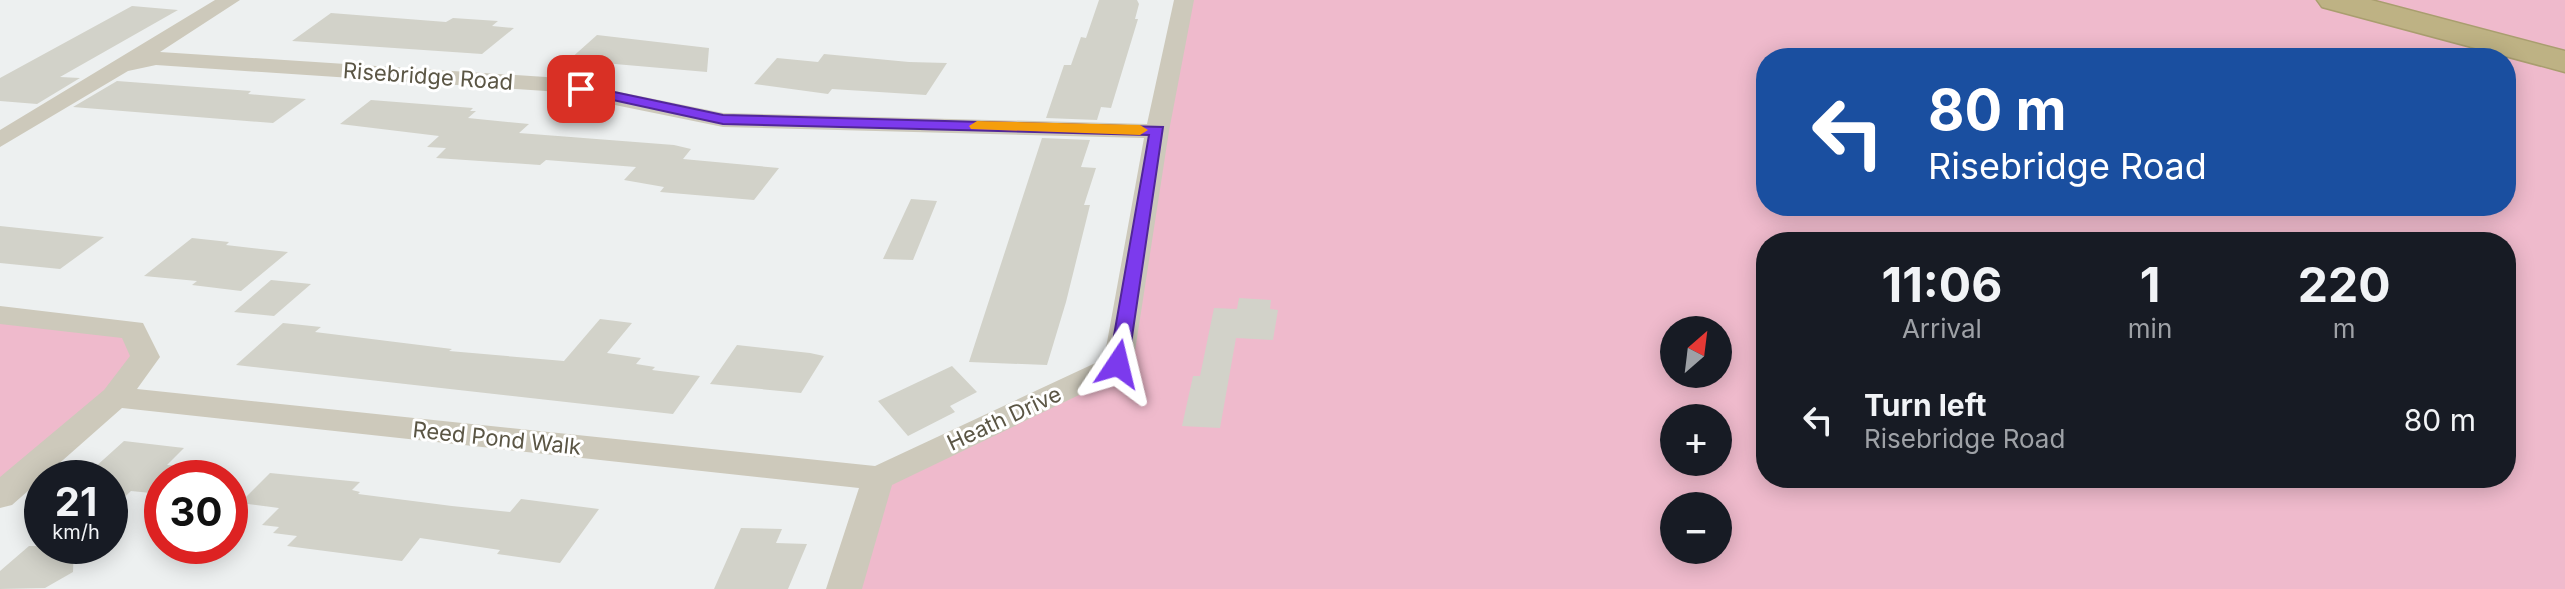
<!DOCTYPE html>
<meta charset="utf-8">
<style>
body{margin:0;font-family:Inter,sans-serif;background:#20242c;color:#f1f3f6;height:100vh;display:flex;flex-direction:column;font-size:30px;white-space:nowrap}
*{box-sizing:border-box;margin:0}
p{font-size:26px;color:#9ea1a6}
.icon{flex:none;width:44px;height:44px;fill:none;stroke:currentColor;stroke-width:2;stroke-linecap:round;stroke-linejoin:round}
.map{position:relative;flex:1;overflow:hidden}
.drawer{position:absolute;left:1756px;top:232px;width:760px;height:256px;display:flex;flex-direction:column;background:#171b24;border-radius:32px;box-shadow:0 4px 20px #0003}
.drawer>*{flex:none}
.guide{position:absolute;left:1756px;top:48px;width:760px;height:168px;border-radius:32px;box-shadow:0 4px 20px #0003;background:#1a4fa0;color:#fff;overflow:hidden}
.needle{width:52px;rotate:28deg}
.tools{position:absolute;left:1660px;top:316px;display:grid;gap:16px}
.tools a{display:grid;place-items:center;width:72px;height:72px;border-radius:50%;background:#171b24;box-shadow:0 4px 20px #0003;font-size:40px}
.speed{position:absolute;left:24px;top:460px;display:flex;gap:16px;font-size:40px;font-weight:700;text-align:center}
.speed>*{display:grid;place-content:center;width:104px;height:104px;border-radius:50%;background:#171b24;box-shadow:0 4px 20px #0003;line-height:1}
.speed small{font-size:20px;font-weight:400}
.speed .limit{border:12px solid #d22;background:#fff;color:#111}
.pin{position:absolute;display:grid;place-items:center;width:68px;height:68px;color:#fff;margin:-34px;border-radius:16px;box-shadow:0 4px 12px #0006}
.me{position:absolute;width:88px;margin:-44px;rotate:10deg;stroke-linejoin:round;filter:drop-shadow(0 0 6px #0008)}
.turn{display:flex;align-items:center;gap:28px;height:168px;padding:0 40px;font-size:36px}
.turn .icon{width:104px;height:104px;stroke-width:2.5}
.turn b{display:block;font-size:56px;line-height:68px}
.eta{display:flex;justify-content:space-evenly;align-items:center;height:136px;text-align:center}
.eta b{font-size:48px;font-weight:700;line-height:56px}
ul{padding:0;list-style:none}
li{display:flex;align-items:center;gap:24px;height:104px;padding:0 40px}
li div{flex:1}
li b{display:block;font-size:30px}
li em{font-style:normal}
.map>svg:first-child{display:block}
.green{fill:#efbacc;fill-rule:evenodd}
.building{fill:#d2d2c9}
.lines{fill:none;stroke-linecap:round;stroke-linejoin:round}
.highway-casing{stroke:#a99e6f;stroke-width:3}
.street{fill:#cdc9bb;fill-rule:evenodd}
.highway{fill:#beb284;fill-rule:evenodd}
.route{fill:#7c3aed;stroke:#51269a;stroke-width:2}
.slow{fill:#f59e0b}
.labels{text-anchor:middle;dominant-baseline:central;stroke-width:6;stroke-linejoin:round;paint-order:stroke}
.street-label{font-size:22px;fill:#5b5645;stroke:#fff}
</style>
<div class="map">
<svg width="2565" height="589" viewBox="0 0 2565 589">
<rect width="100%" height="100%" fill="#edf0f0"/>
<path class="green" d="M1184 0H2565V589H844L878 478 1118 364ZM1766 58H2506V206H1766ZM1766 242H2506V478H1766ZM1674 330H1718V374H1674ZM1674 418H1718V462H1674ZM1674 506H1718V550H1674Z
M0 315 133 330 145 357 0 496Z"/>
<path class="building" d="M1099 0H1137L1139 4 1135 19H1138L1111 108 1101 107 1097 120 1046 118 1064 65H1071L1081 37 1086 38Z
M132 6 178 10 60 77 80 78 37 104 0 101V78Z
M331 13 446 22 453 18 498 21 492 26 514 28 482 54 292 41Z
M597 35 709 48 707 72 569 60Z
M824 54 909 62 947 63 926 95 832 89 828 94 754 84 777 58 818 62Z
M117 81 251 91 248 94 306 99 273 123 73 107Z
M371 100 473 108 470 111H476L468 118 529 124 519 133 674 145 691 149 683 159 779 168 754 200 660 192 664 187 624 180 636 167 546 160 540 165 436 158 446 148 427 147 439 136 340 124Z
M1042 138 1090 140 1081 167 1096 168 1084 205H1090L1066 302 1047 365 969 362Z
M911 199 937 201 913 260 883 259Z
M0 226 104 237 60 269 0 263Z
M192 238 229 242 226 245 288 252 241 291 192 285 197 281 144 276Z
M271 280 311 284 274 316 234 312Z
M1239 298 1271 300 1270 309 1278 310 1273 340 1236 338 1220 428 1182 426 1193 376H1200L1214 308 1237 309Z
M600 319 632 323 607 353 641 358 636 364 655 367 652 370 700 376 673 414 236 365 283 323 321 327 315 332 452 349 449 351 564 361Z
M737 345 810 353 824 356 801 393 710 384Z
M952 366 977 392 950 406 955 412 908 436 878 401Z
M124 441 184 448 167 465 180 466 167 478H162V483L151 493 131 491 110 511V478H83Z
M270 473 360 482 352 490 360 492 358 494 452 506 510 512 521 499 599 509 560 563 497 554 500 550 420 538 402 561 287 546 297 536 273 533 279 527 262 525 279 508 240 503Z
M741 528 782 529 776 543 807 544 788 589H714Z
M29 546H74L73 572 45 588 0 589V571Z"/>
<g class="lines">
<g class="highway-casing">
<path id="highway" d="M2317 0H2371L2565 51V72L2322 7Z"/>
</g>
<path class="street" d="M215 0H240L160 52 546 77 723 113 1147 124 1174 0H1194L1169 131 1133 364 1129 371 892 485 862 589H826L859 488 122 408 12 505 0 508V477L104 390 130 356 122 338 0 324V306L143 323 160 357 137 389 875 466 1104 359 1144 138 723 127 546 91 156 65 128 71 0 147V130Z"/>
<use href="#highway" class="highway"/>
</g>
<path class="route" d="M581 85 723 115 1163 127 1128 364 1118 370 1109 364 1149 135 723 124 576 92V86Z"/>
<path class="slow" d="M977 121 1140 125 1148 130 1140 135 971 129 969 126Z"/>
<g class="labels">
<g class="street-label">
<text transform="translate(428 76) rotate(4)">Risebridge Road</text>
<text transform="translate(1004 418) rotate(-25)">Heath Drive</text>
<text transform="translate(497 438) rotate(6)">Reed Pond Walk</text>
</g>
</g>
</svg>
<div class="tools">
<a><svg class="needle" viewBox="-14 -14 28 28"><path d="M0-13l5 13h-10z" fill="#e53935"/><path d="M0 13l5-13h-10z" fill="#9ea1a6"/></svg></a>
<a>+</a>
<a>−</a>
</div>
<div class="speed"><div>21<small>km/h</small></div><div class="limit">30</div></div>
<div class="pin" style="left:581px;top:89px;background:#d93025"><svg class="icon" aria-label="arrive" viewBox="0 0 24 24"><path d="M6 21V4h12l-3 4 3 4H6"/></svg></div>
<svg class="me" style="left:1118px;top:364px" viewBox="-20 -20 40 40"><path d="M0-17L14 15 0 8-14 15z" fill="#7c3aed" stroke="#fff" stroke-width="4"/></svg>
<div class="guide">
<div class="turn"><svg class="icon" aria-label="left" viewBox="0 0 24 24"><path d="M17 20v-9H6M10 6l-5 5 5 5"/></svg><div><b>80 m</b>Risebridge Road</div></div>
</div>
<section class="drawer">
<div class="eta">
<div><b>11:06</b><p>Arrival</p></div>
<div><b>1</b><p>min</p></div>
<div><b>220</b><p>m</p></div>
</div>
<ul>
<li><svg class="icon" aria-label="left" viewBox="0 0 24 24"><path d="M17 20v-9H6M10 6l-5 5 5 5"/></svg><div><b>Turn left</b><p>Risebridge Road</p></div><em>80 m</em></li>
</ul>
</section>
</div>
